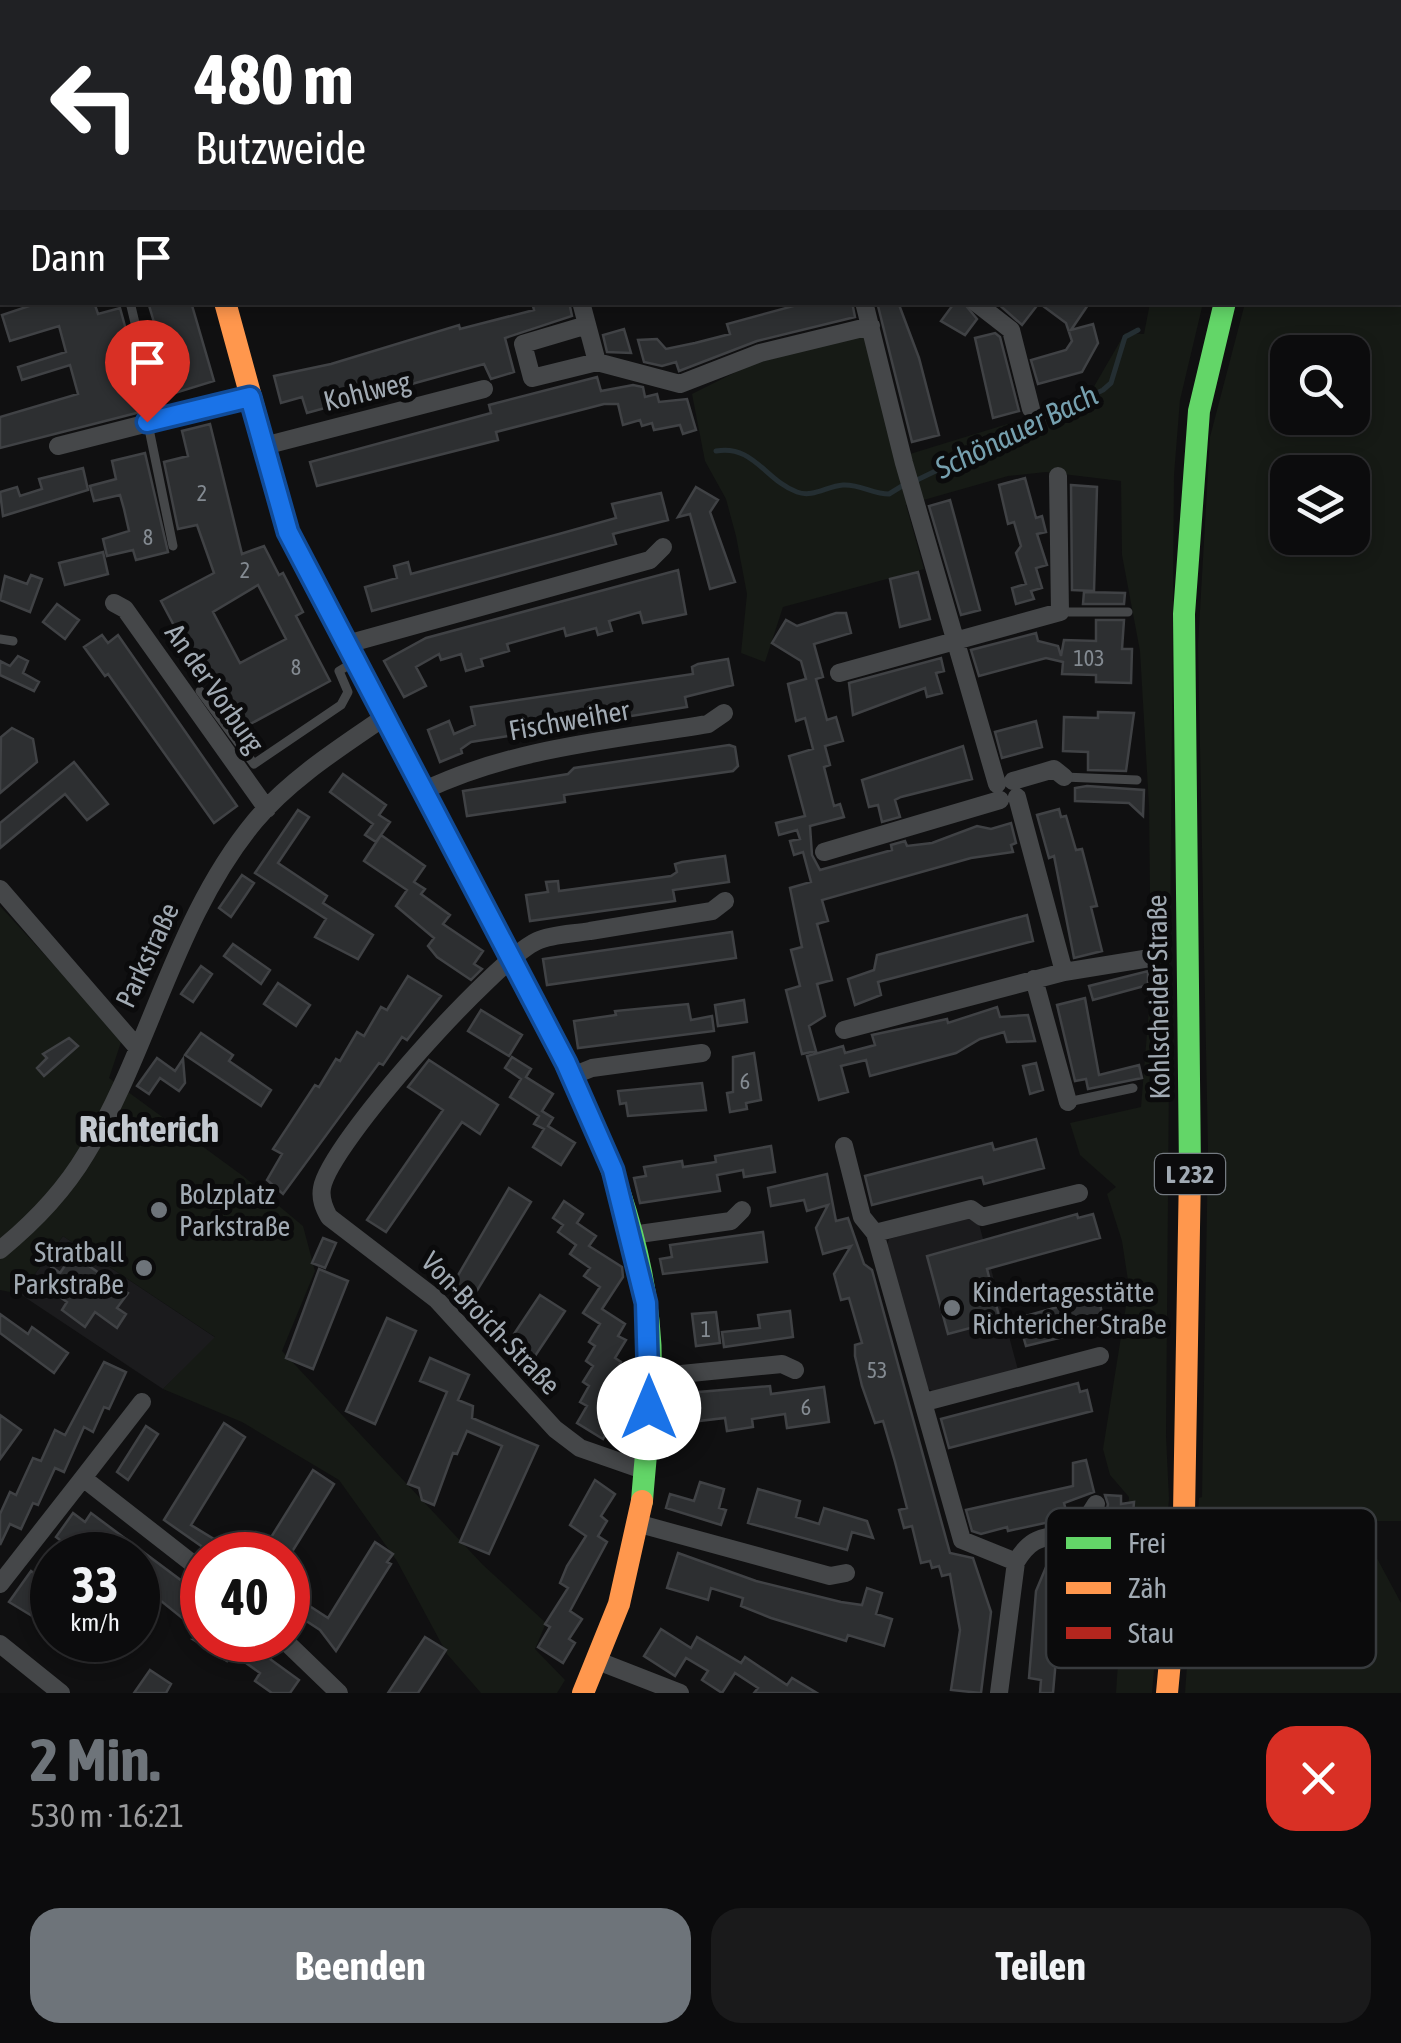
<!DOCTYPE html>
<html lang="de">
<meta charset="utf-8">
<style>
body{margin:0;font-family:"Asap Condensed",sans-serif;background:#1a1a1b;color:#f1f3f6;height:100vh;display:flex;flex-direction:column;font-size:38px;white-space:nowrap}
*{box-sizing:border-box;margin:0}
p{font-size:32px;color:#9a9b9d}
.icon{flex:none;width:55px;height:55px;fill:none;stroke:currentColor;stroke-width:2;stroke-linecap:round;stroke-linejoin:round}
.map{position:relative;height:1693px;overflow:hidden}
.panel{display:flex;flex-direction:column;background:#0c0c0d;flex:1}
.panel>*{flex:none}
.banner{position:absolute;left:0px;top:0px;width:1402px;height:305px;box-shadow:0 5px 15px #0003,0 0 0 2px #2c2c2e;background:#202124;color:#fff;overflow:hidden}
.fabs{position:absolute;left:1270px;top:335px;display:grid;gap:20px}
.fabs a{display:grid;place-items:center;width:100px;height:100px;border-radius:20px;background:#0c0c0d;box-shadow:0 5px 15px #0003,0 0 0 2px #2c2c2e;font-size:50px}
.speed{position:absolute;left:30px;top:1532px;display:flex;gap:20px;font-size:50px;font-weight:700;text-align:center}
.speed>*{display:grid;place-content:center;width:130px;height:130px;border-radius:50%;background:#0c0c0d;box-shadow:0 5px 15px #0003,0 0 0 2px #2c2c2e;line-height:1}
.speed small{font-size:25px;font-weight:400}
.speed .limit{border:15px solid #d22;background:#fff;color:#111}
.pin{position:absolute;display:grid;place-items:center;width:85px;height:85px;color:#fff;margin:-102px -42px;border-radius:50% 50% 50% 0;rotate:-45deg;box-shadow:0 0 10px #0007}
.pin .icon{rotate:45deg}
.me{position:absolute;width:110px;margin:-55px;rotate:0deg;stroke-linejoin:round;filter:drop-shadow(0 0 8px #0008)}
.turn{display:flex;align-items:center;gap:35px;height:210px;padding:0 30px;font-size:45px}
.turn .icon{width:130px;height:130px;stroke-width:2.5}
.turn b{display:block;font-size:70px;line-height:85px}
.then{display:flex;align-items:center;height:95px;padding:0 30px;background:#0003;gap:20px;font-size:38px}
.round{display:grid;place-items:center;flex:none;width:105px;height:105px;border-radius:30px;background:#1a1a1b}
.head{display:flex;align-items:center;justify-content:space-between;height:170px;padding:0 30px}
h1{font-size:60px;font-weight:700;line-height:75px;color:#6e747a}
.primary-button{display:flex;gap:20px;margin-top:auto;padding:20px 30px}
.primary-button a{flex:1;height:115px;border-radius:30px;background:#6e747a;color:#fff;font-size:40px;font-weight:700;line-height:115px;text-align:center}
.primary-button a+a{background:#1a1a1b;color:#f1f3f6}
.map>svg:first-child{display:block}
.built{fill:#1b1b1d}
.green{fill:#161a15;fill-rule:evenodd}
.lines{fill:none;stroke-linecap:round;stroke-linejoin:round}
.stream{stroke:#242e32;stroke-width:5}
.building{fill:#2d2f31;stroke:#404245;stroke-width:2.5;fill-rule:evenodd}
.lane{stroke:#454749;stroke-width:9}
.street{stroke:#454749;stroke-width:18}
.fast{stroke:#63d668;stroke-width:22}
.slow{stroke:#ff974d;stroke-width:22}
.jam{stroke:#b3261e;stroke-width:22}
.route-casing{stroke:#114b97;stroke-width:25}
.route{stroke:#1a73e8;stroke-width:18}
.poi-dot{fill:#6e747a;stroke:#0b0b0c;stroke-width:4}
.labels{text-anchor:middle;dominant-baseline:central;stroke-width:10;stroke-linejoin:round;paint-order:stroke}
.number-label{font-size:22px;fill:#848b92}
.shield{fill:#0b0b0c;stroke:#747a81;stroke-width:2.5}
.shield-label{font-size:25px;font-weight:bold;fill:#a1aab3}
.street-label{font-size:28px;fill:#a1aab3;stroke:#0b0b0c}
.poi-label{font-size:28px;fill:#a1aab3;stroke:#0b0b0c;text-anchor:start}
.water-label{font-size:30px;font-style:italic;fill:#76a0af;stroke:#0b0b0c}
.district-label{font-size:38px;font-weight:bold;fill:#c2c8cf;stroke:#0b0b0c}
.key{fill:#0b0b0c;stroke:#383b3e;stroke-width:2.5}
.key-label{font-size:28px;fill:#a1aab3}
</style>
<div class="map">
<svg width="1401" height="1693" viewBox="0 0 1401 1693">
<rect width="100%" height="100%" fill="#101011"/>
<path class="built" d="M0 0H904L2 2V116Z
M971 1216 979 1224 1018 1370 933 1392 925 1386 887 1245 889 1239Z
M63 1236 216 1338 163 1389 20 1294Z"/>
<path class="green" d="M1401 103V1521H1357L1401 1603V1693H1185L1199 1498 1202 1497 1208 1150 1198 645 1210 437 1245 303 1400 302ZM1288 352H1352V418H1288ZM1288 472H1352V538H1288Z
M1150 303H1203L1180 400 1174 475 1166 1436 1169 1499 1152 1693H1116L1129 1497 1110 1475 1103 1449 1129 1287 1122 1241 1107 1194 1116 1187 1080 1155 1070 1123 1141 1107 1151 984 1149 806 1140 651 1122 555 1121 481 1046 472 1008 476 906 505 924 569 783 607 765 662 741 653 747 594 736 536 726 499 705 461 692 394 750 365 863 334 897 458 1037 415 1092 390 1125 333 1144 334Z
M0 906 122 1039 109 1078 243 1176 303 1226 315 1271 282 1351 483 1565 546 1623 535 1649 565 1680 557 1693H481L447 1654 397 1561 339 1480 242 1422 163 1389 215 1337 63 1236 20 1294 0 1290Z"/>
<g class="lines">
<path class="stream" d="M716 451C753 444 766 481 797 492 813 498 827 486 843 485 860 484 873 494 889 494L902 486
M917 480 1103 390 1111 383 1125 337 1138 330"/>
</g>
<path class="building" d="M41 302H94L98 314 120 308 148 410 0 448V417L78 394 70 365 22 380 18 367 66 352 59 326 10 341 2 315Z
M148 302H191L214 381 175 393Z
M532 302H569L572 316 505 338 514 372 491 379 484 364 307 413 302 397 281 403 274 376 331 364 459 325 460 329 534 310Z
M808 302H852L855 317 757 341 679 371 676 362 662 366 644 362 638 340 657 339 666 349 695 343 730 334 727 324Z
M898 302 919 358 939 435 912 442 878 306Z
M955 302H963L977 319 965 335 941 321Z
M996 302H1090L1071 330 1093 324 1098 343 1082 372 1038 384 1031 360 1066 350 1072 341 1066 323 1039 303 1022 325Z
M624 329 631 353 607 352 603 335Z
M995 333 1000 337 1019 411 993 418 975 338Z
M597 377 601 391 633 385 643 387 645 397 657 394 659 402 687 399 696 430 683 434 680 425 654 430 652 423 642 426 640 420 623 425 618 404H604L496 432 498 440 317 486 310 462 491 413 489 405Z
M210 424 242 554 264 546 279 575 283 573 303 612 296 616 330 681 241 729 206 664 197 669 161 601 214 573 197 525 178 529 164 462 188 456 182 431ZM258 585 286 639 240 663 213 612Z
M145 453 168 552 136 560 133 550 107 556 103 539 129 531 124 509 120 495 94 501 90 486 116 479 112 461Z
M83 468 88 490 3 516 0 492 17 487 20 496 42 489 39 479Z
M1025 478 1036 518 1042 516 1046 532 1037 534 1047 565 1036 568 1042 588 1031 591 1034 599 1016 604 1012 588 1026 584 1016 553 1021 546 1014 522 1008 524 999 485Z
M1071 485 1097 487 1094 591 1072 590Z
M696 487 718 500 710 512 735 582 710 589 690 514 678 517Z
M661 493 668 520 613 534 616 544 372 611 365 587 397 578 394 566 408 562 411 574 559 534 616 518 612 504Z
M950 500 980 610 961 615 929 506Z
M103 552 108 574 65 585 59 563Z
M678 570 686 614 643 623 640 612 609 621 612 631 598 635 596 628 566 636 564 628 507 644 509 651 481 659 483 666 466 671 461 654 441 660 439 654 416 667 426 686 404 697 384 661 426 638Z
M918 572 930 619 900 627 890 579Z
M31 575 42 579 30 612 0 600 5 576 27 584Z
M1084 592 1125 593 1124 604H1083Z
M57 604 79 620 65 639 43 622Z
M836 613H846L851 633 814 644 823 677 816 679 827 720 836 717 843 741 825 746 830 765 824 767 834 806 840 804 844 817 810 826 812 855 820 870 892 850 891 845 905 841 907 846 932 843 977 826 991 829 1011 823 1016 843 1011 845 1013 852 971 858 822 900 828 921 817 924 832 980 817 984 825 1016 809 1026 816 1051 802 1054 786 990 800 986 791 950 802 947 790 888 811 882 803 852 794 855 790 841 800 839 797 830 779 835 776 823 805 816 789 756 813 749 805 718 796 721 788 684 806 679 801 661 772 643 786 620 797 626Z
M1096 620H1124L1122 649H1132L1131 683 1096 682V675L1062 674 1063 662 1046 658 979 676 971 650 1036 633 1038 641 1058 646 1061 656 1064 640 1096 641Z
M102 635 108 643 118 635 237 806 214 823 108 674 105 676 84 647Z
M18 656 28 661 23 673 39 682 34 691 0 675V661L10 666Z
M941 658 944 671 936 673 942 693 927 697 925 688 853 715 849 683Z
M728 659 733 685 685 697 687 707 471 742 461 749 462 753 440 762 428 730 449 721 454 734 475 725 471 707 693 674 692 667 698 664Z
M1098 712 1134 713 1126 771 1088 770V752L1063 751 1064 717 1098 718Z
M1036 721 1042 747 1002 758 995 732Z
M12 728 33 739 37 762 0 793 1 737Z
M729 745 735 747 738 766 733 771 564 795 565 802 467 816 463 791 568 774 574 768Z
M963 746 972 779 901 797 895 800 900 817 882 822 878 805 869 807 862 780Z
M74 762 108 804 87 820 65 794 0 848V823Z
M343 774 386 805 379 815 390 822 376 842 365 835 373 824 330 792Z
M1087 786 1144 790 1143 816 1129 803 1075 801V788Z
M1059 809 1061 817 1066 816 1076 850 1082 849 1097 906 1091 907 1102 951 1074 958 1054 856 1049 858 1037 815Z
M298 810 309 817 278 863 327 896 323 903 373 935 358 959 315 937 326 919 255 873Z
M381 835 425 866 414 882 425 889 421 894 450 915 443 924 483 951 474 964 482 969 471 980 437 957 428 946 434 938 396 906 407 890 364 861Z
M725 856 729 882 673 890 675 901 530 921 526 895 548 892 546 882 558 881 559 891 649 879 671 876 677 872 675 864 682 862Z
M242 875 254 883 231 917 219 908Z
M1027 915 1033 941 878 982 881 995 855 1005 848 979 874 970 877 955Z
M732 932 736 958 547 985 543 959Z
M233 944 270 970 261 984 224 956Z
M201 966 212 974 193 1002 181 994Z
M1148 971V985L1093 1000 1089 986Z
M408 976 441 996 407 1040 402 1037 383 1065 379 1063 283 1194 267 1180 282 1154 273 1149 315 1085 319 1087 336 1059 340 1061 357 1032 364 1036 381 1007 387 1010Z
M278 983 310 1005 296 1026 264 1004Z
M1085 998 1099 1075 1139 1065 1142 1078 1088 1089 1086 1079 1075 1081 1057 1005Z
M744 1000 747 1022 718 1026 715 1005Z
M688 1004 691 1020 712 1016 714 1031 578 1048 574 1021 616 1015 615 1011Z
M997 1007 1000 1017 1028 1015 1035 1041 1007 1042 1004 1032 980 1039 956 1053 870 1076 866 1060 841 1066 848 1092 819 1100 807 1056 843 1046 845 1053 875 1045 872 1035 947 1019 948 1023Z
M481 1010 522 1035 509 1056 468 1031Z
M201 1033 233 1055 229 1061 271 1090 261 1106 185 1055Z
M69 1038 78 1046 44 1076 37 1068 47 1058 43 1054Z
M754 1053 761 1100 746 1103 747 1109 730 1112 727 1093 733 1092V1057Z
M512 1057 531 1069 526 1077 553 1094 542 1111 553 1118 548 1126 575 1143 561 1165 533 1147 544 1129 534 1124 539 1116 510 1097 521 1079 505 1068Z
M157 1058 175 1071 183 1059 185 1083 179 1091 160 1078 149 1094 137 1086Z
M429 1060 498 1105 480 1134 462 1122 386 1232 367 1220 443 1110 408 1087Z
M1036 1063 1043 1090 1030 1094 1023 1066Z
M702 1083 706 1110 628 1116 626 1103 620 1104 618 1091Z
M1036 1139 1044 1168 984 1184 982 1177 872 1205 865 1176 992 1143 994 1150Z
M771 1146 775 1172 744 1177 743 1170 717 1175 720 1191 640 1203 634 1178 646 1176 644 1167 682 1161 683 1167 716 1162 715 1156Z
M827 1174 836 1221 848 1218 864 1264 872 1270 950 1553 973 1558 991 1612 981 1693 951 1690 960 1630 950 1574 942 1576 939 1566 932 1568 930 1561 921 1563 912 1526 904 1528 899 1510 907 1508 895 1462 883 1421 875 1423 862 1386 855 1356V1345L862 1343 849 1298 841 1300 834 1274 851 1246 823 1254 816 1228 828 1205 807 1211 804 1200 771 1206 768 1188Z
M509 1188 531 1202 470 1302 450 1289Z
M564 1201 583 1214 577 1223 596 1236 589 1246 622 1267 623 1277 602 1309 625 1324 618 1336 626 1340 615 1358 621 1362 612 1378 619 1382 609 1398 616 1403 606 1418 613 1422 603 1439 577 1423 587 1406 580 1402 589 1386 583 1382 593 1366 586 1361 595 1346 589 1342 600 1324 583 1313 600 1287 584 1276 590 1268 570 1254 576 1245 558 1232 563 1225 553 1218Z
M1077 1214 1078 1218 1093 1214 1100 1238 987 1269 1000 1320 948 1334 927 1256Z
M763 1232 767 1262 663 1274 660 1259 672 1257 670 1245Z
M323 1238 336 1243 325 1268 312 1263Z
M76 1249 93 1261 89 1266 128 1293 117 1308 126 1314 117 1328 95 1312 85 1327 62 1310 67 1302 40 1283 52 1267 60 1273Z
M319 1269 348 1281 313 1369 286 1358Z
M1098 1290 1104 1327 1026 1346 1018 1318 1086 1299 1084 1293Z
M540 1295 565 1311 527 1368 502 1352Z
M790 1311 793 1337 724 1347 722 1332 760 1328 758 1315Z
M716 1312 720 1343 696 1346 692 1314Z
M0 1314 28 1334 32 1327 68 1353 54 1373 0 1333Z
M387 1318 416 1331 375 1424 346 1411Z
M430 1358 469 1375 458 1400 473 1406 472 1418 538 1446 489 1554 460 1542 502 1446 467 1431 457 1454 453 1453 434 1505 422 1500 419 1488 408 1484 447 1392 420 1381Z
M104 1362 126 1372 109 1409 104 1407 93 1432 84 1427 64 1472 55 1468 38 1505 33 1503 21 1529 10 1524 0 1545V1514L10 1492 16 1495 33 1458 41 1461 55 1430 65 1435Z
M1078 1383 1080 1392 1087 1390 1092 1411 949 1448 941 1419Z
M770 1386 771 1394 824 1387 829 1422 787 1428 785 1414 752 1419 753 1427 727 1431 725 1418 690 1422 687 1393Z
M0 1415 21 1430 0 1459Z
M224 1423 245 1437 191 1525 240 1555H214L164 1520Z
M146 1426 158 1434 128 1480 117 1472Z
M1086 1460 1094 1492 1064 1503 1068 1518 1008 1531 1007 1527 981 1534 972 1531 966 1510 1073 1486V1463Z
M313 1470 334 1484 300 1539 290 1555H260Z
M595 1480 615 1494 601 1516 607 1521 598 1536 607 1542 570 1611 582 1619 569 1639 575 1643 563 1663 538 1647 550 1627 545 1624 568 1588 560 1583 567 1566 586 1536 570 1525Z
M700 1482 724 1489 719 1508 726 1510 721 1525 666 1508 670 1494 694 1501Z
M758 1489 800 1501 796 1517 819 1524 824 1508 867 1521 873 1538 852 1532 847 1550 748 1523Z
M1105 1495 1121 1496V1504L1134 1502 1131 1538 1080 1554 1060 1614 1053 1693H1040L1041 1680 1029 1678 1036 1591 1054 1548 1103 1529 1108 1504Z
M73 1513 85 1522 91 1513 202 1596V1634L145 1588 138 1599V1555H80L56 1537Z
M375 1542 393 1554 387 1562 391 1564 336 1651 320 1630 288 1609V1592L328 1618Z
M678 1553 756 1581 841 1602 862 1605 867 1588 882 1593 876 1614 892 1619 884 1646 848 1635 846 1641 771 1618 741 1606 743 1598 711 1588 708 1600 667 1588Z
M31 1571 52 1586V1628L9 1602Z
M661 1629 691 1648 697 1637 741 1663 745 1657 787 1685 792 1678 817 1693H754L758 1688 735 1673 722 1693 702 1680 708 1671 686 1658 675 1676 644 1656Z
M425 1637 446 1650 437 1664 418 1693H388Z
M80 1640H110L95 1661 75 1647Z
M194 1640H256L274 1653 270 1659 299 1680 290 1693H272L255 1681 260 1673 232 1653 227 1661Z
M150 1670 171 1684 166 1693H134Z"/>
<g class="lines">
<path class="lane" d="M308 0 309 2
M724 0 725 2
M679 2 688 0
M741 2 742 0
M785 2 787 0
M130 302 158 419
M148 424 173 546
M1060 612H1128
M0 639 13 641
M200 691 254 764 341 705 348 692 339 671 354 662
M1064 777 1137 780
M1068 1102 1133 1088"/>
<path class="street" d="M839 0V2
M1400 97 1401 96
M581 302 597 362
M864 302 904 463 997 784
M975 302 1011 330 1031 409
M587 325 523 344 532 378 597 362 680 384 760 353 871 326
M58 446 250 397
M264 446 484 389
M114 603 125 609 267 809
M347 644 650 560 663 547
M839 673 1060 612 1058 476
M1013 781 1054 769 1064 777
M425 790C513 748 612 740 708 724L724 713
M1017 797 1064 972
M824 852 1000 800
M0 889 136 1046
M1034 979 1068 1102
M844 1030 1064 972 1150 958
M572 1076 592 1068 702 1053
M844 1146 862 1217 875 1233 962 1540 1016 1562 999 1693
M875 1233 971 1209 982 1217 1079 1193
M632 1235 731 1221 742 1210
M0 1250C33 1223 64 1191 86 1154 151 1048 174 919 255 821 290 779 341 747 386 716
M651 1377 782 1364 795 1370
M142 1402 83 1478 202 1571
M925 1402 1100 1356
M646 1471 580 1448 555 1429 436 1299 329 1217C324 1208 320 1199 322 1188 329 1144 495 960 537 941 552 934 574 934 590 931 631 924 671 918 712 911L725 901
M640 1524 830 1576 846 1573
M1016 1562C1037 1526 1054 1544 1080 1525 1086 1521 1092 1510 1096 1504
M0 1584 83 1478
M284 1640 339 1693
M0 1644 61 1693
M598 1661 680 1693"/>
<path class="fast" d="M1397 2 1400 0
M0 289 2 288
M542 1017C600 1128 654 1251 651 1379 650 1420 645 1461 642 1501
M1190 1171 1184 614 1199 411 1225 302"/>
<path class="slow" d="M1001 2 1010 0
M225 302 288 532 542 1017
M583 1693 619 1604 642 1501
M1167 1693 1184 1513 1190 1171"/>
<path class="jam" d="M1189 0 1194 2"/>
</g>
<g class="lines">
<g class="route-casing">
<path id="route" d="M147 422 250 397 288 532 566 1063 613 1170 646 1303 649 1408"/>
</g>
<use href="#route" class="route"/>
</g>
<g class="poi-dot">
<circle cx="159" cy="1210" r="10"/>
<circle cx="144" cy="1268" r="10"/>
<circle cx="952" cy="1308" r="10"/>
</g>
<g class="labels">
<g class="number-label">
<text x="202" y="493">2</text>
<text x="148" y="537">8</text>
<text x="245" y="570">2</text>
<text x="1089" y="658">103</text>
<text x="296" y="667">8</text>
<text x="745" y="1081">6</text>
<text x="706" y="1329">1</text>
<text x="877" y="1370">53</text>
<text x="806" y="1407">6</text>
</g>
<rect class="shield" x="1155" y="1154" width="70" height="40" rx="8"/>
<g class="shield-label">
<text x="1190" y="1174">L 232</text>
</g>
<g class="street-label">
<text transform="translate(367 391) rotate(-14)">Kohlweg</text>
<text transform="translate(215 688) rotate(55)">An der Vorburg</text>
<text transform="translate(569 720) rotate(-10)">Fischweiher</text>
<text transform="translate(147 955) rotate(-65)">Parkstraße</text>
<text transform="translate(1158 997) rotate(-91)">Kohlscheider Straße</text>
<text transform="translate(491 1323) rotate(46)">Von-Broich-Straße</text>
</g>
<g class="poi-label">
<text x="179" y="1194">Bolzplatz<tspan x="179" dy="32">Parkstraße</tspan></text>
<text x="124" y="1252" text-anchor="end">Stratball<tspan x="124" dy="32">Parkstraße</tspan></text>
<text x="972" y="1292">Kindertagesstätte<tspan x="972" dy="32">Richtericher Straße</tspan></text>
</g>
<g class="water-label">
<text transform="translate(1016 431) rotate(-26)">Schönauer Bach</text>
</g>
<g class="district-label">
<text x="149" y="1128">Richterich</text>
</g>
</g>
<rect x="1046" y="1508" width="330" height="160" rx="15" class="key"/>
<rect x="1066" y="1537" width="45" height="12" fill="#63d668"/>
<rect x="1066" y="1582" width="45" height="12" fill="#ff974d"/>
<rect x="1066" y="1627" width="45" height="12" fill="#b3261e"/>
<g class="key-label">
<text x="1128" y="1553">Frei</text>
<text x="1128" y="1598">Zäh</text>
<text x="1128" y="1643">Stau</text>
</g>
</svg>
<div class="fabs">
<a><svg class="icon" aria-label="search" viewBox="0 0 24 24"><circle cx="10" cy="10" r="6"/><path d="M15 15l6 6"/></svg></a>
<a><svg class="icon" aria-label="layers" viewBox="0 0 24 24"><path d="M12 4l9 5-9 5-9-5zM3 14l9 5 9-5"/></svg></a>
</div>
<div class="speed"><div>33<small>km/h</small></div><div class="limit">40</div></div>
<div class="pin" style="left:147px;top:422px;background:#d93025"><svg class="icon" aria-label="arrive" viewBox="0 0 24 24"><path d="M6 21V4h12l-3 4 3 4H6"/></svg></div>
<svg class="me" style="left:649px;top:1408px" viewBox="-20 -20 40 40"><circle r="19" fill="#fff"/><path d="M0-13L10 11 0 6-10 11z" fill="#1a73e8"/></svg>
<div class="banner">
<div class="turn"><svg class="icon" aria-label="left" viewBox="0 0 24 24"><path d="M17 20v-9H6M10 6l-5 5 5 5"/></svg><div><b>480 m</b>Butzweide</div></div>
<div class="then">Dann<svg class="icon" aria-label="arrive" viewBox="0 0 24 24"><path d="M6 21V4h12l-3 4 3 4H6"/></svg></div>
</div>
</div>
<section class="panel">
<div class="head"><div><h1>2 Min.</h1><p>530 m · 16:21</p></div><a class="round" style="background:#d93025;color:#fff"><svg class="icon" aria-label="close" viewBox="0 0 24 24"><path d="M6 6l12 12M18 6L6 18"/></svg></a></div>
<div class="primary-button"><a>Beenden</a><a>Teilen</a></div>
</section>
